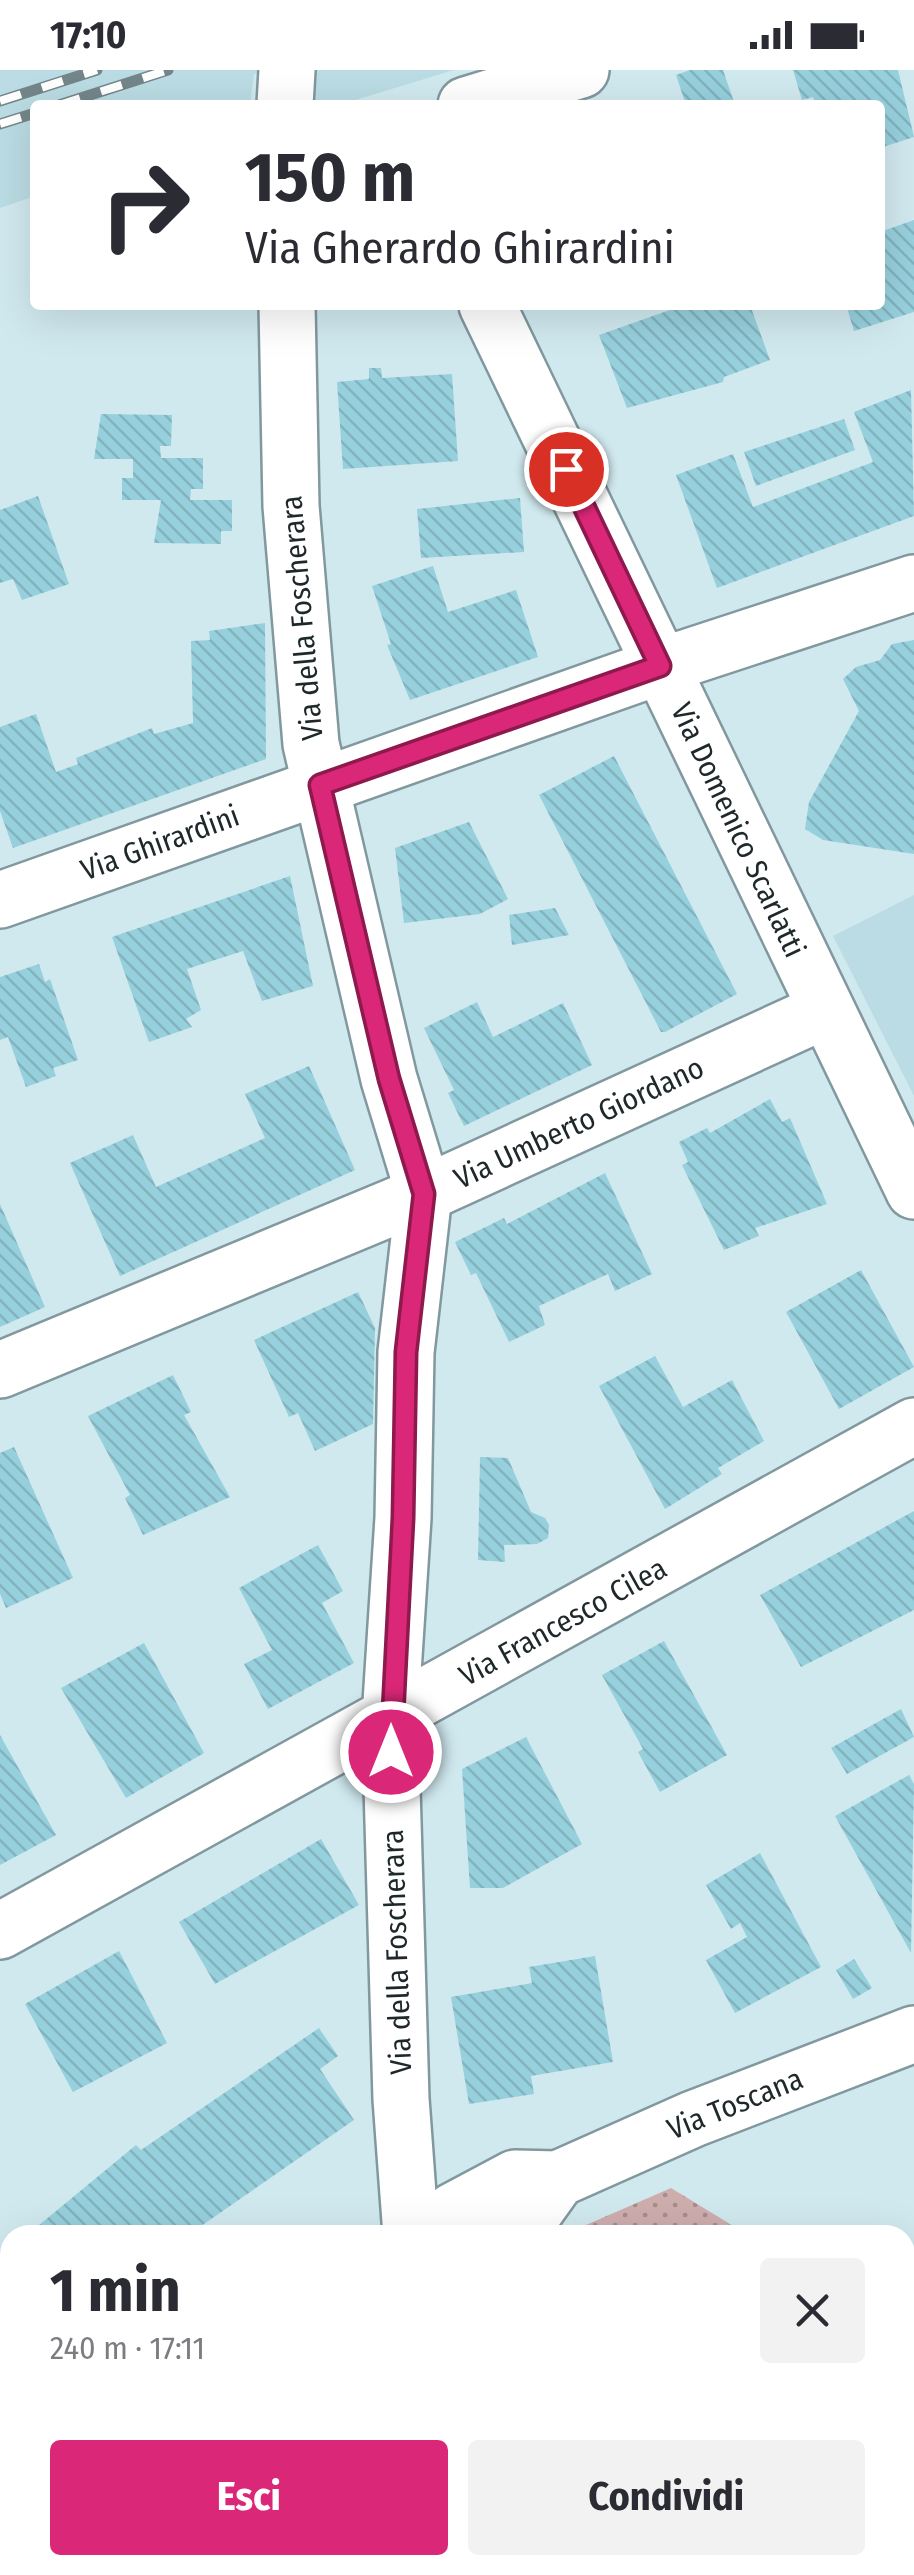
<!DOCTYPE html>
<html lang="it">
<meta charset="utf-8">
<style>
body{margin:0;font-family:"Fira Sans Condensed",sans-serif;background:#f2f2f3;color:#2b2b33;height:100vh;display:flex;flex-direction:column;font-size:38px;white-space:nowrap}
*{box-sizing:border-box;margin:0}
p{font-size:32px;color:#7c7c81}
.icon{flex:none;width:55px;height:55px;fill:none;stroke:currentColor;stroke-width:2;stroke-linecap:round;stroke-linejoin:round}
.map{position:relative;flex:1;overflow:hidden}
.sheet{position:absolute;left:0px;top:2155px;width:915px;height:350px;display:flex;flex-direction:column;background:#fff;border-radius:30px 30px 0 0;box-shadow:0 10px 40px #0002}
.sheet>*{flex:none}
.guide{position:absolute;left:30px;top:30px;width:855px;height:210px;border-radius:10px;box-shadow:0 10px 40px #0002;background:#fff;color:#2b2b33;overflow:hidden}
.pin{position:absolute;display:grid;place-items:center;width:85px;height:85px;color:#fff;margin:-42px;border:5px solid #fff;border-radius:50%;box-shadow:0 2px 10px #0007}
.me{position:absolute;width:110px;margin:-55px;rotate:0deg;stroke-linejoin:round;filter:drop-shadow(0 0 8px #0008)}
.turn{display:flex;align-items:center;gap:35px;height:210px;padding:0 50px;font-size:45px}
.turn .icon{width:130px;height:130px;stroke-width:2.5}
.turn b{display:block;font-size:70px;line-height:85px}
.round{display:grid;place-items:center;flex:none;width:105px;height:105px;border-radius:10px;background:#f2f2f3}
.summary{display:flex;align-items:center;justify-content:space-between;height:170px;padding:0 50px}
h1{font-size:60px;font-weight:700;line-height:75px}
.button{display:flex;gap:20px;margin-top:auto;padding:20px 50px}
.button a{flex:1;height:115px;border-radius:10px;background:#db2777;color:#fff;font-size:40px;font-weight:700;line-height:115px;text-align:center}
.button a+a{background:#f2f2f3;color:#2b2b33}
.status{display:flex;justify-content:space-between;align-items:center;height:70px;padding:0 50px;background:#fff;direction:ltr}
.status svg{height:28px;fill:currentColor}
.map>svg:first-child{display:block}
.built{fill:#bbdce4}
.grass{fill:url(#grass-dots)}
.garden{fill:url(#garden-furrows)}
.building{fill:url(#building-back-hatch)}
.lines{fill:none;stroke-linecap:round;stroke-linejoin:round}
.minor-casing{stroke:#81989e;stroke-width:60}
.major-casing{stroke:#81989e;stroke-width:60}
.minor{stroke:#fff;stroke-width:55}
.major{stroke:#fff;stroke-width:55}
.rail-casing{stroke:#74868a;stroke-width:11}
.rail{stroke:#fff;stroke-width:8;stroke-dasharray:22;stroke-linecap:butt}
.route-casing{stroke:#8e194d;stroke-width:25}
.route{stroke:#db2777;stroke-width:18}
.labels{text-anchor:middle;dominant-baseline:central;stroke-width:9;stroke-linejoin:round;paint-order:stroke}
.street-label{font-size:30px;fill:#1e282a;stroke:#fff}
</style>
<div class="status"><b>17:10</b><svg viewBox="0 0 49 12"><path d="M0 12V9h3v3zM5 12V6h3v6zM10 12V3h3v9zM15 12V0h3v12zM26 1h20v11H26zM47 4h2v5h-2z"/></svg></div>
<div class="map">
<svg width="914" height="2505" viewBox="0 0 914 2505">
<defs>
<pattern id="grass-dots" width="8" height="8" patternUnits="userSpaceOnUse" patternTransform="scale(2.5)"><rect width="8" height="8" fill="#ceadad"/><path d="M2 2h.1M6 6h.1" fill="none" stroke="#a78d8d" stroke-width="1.8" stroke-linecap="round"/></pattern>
<pattern id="garden-furrows" width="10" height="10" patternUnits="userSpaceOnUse" patternTransform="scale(2.5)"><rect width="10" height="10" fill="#ceadad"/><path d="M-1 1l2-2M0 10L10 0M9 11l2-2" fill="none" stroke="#a78d8d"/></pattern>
<pattern id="building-back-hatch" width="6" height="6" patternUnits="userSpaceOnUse" patternTransform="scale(2.5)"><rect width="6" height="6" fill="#97d0dd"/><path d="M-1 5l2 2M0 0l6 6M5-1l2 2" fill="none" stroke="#82b3be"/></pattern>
</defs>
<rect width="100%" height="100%" fill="#d0e9ef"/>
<path class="built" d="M0 0H266L254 4 250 35H35V126L0 138Z
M302 0H454L339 35H305Z
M914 825V1026L833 866Z"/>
<path class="grass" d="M671 2118 748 2165H563Z
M905 2260 914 2265V2505H77L89 2495H905Z"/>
<path class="garden" d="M267 2495H514L507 2505H261Z"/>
<path class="building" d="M690 0H723L735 35H686L676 5Z
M793 0H898L914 67 880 78V35H816L813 27 802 30Z
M914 150V242L854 261 846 235H880V162Z
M684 235H750L770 290 724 307 723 312 627 338 599 265Z
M369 298H381L382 308 452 304 458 391 343 399 337 312 369 309Z
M911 320 914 446 717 518 676 405 733 384 753 437 873 392 854 342Z
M101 344 172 345 171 376H160L161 388H203V419H191L190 430H232V461H221V474L154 473 161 430H122V408H133V389H94Z
M844 349 855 380 756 416 744 382Z
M38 426 69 514 22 530 13 509 0 513V440Z
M520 428 524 482 421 488 417 439Z
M433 496 448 542 516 520 538 587 410 630 387 575 391 574 372 516Z
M265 553 266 689 13 778 0 741V657L36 644 56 702 78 694 76 688 152 658 154 664 193 653 191 571 210 570 209 561Z
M914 570V784L823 770 805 759 809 732 859 641 843 609 856 597 880 590 892 574Z
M614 686 737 924 665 962H661L539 725Z
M469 752 508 829 480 844 404 853 395 778Z
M290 806 313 916 262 931 243 881 187 899 201 940 186 949 192 957 149 972 112 867Z
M555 838 569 865 512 875 509 845Z
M39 894 45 912 50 909 78 990 53 998 56 1006 26 1017 8 967 0 970V907Z
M477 932 493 967 563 933 592 995 464 1056 448 1023 454 1020 424 958Z
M309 996 355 1100 120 1206 70 1093 133 1065 156 1117 265 1068 245 1024Z
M770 1029 782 1052 790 1048 827 1134 755 1158 759 1166 724 1180 682 1095 688 1092 679 1072 707 1058 710 1063Z
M605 1103 652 1204 615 1221 608 1204 539 1236 545 1255 509 1272 476 1203 471 1205 455 1172 504 1148 507 1154Z
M0 1134 45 1237 0 1257Z
M861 1200 914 1297 839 1339 786 1242Z
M358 1222 375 1258 373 1354 315 1381 298 1343 289 1347 254 1270Z
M655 1286 683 1337 732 1310 764 1371 718 1398 722 1404 665 1439 599 1316Z
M173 1305 191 1342 184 1345 230 1427 143 1465 125 1428 130 1425 88 1346Z
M14 1377 73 1508 6 1538 0 1524V1383Z
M480 1387 508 1388 531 1442 545 1448 549 1455 548 1468 537 1474 504 1475 505 1492 478 1490Z
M914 1441V1540L801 1597 760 1525Z
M318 1475 343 1521 322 1533 354 1593 268 1639 244 1594 272 1580 239 1518Z
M664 1571 727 1685 660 1722 638 1682 643 1679 602 1605Z
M144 1573 204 1683 126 1728 61 1618Z
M901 1639 914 1667 847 1704 831 1678Z
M0 1665 56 1765 0 1795Z
M526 1667 582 1774 503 1818H470L462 1699Z
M909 1705 914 1714 911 1883 835 1746Z
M321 1769 359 1835 215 1914 179 1852Z
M760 1783 821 1897 735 1943 706 1890 747 1867 740 1853 731 1859 706 1815Z
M119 1881 167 1973 73 2022 25 1934Z
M595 1886 613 1992 531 2006 534 2024 469 2034 451 1927 532 1913 529 1897Z
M854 1889 872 1918 853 1929 836 1900Z
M319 1958 338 1986 320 1999 354 2050 188 2165H27L136 2075 141 2080Z
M727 2153 746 2165H720Z
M10 2179V2230L0 2218V2188Z"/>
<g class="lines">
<g class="minor-casing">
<path id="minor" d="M285 35 287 0
M466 35 581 0
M287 235 291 436 311 674 389 1009 424 1124 406 1282 403 1448 390 1648 401 2029 411 2165
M487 235 914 1121
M0 830 661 596 914 513
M0 1300 424 1124 824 941
M0 1861 914 1356
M0 2337 10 2350"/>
</g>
<g class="major-casing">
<path id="major" d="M431 2165 453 2141 515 2108 558 2109 693 2049 914 1964
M494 2165 533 2144 558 2109
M0 2476 10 2467"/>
</g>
<use href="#minor" class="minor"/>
<use href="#major" class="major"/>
<g class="rail-casing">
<path id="rail" d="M0 31 97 0
M59 35 168 0
M0 54 35 43"/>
</g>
<use href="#rail" class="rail"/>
</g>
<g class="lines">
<g class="route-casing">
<path id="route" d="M391 1682 403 1448 406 1282 424 1124 389 1009 320 715 660 596 566 399"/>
</g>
<use href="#route" class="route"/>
</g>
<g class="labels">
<g class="street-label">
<text transform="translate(302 548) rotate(-95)">Via della Foscherara</text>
<text transform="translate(738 760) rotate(65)">Via Domenico Scarlatti</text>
<text transform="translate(160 773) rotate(-20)">Via Ghirardini</text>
<text transform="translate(579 1053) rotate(-25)">Via Umberto Giordano</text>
<text transform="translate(563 1552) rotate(-29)">Via Francesco Cilea</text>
<text transform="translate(397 1882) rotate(-92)">Via della Foscherara</text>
<text transform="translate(735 2034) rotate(-22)">Via Toscana</text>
</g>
</g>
</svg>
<div class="pin" style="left:566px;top:399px;background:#d93025"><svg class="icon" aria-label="arrive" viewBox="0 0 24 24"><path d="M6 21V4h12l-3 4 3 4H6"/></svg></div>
<svg class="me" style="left:391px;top:1682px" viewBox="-20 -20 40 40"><circle r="17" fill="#db2777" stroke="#fff" stroke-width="3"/><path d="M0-11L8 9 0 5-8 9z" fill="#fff"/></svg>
<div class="guide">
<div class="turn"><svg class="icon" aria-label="right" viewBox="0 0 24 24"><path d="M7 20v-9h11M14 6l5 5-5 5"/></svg><div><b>150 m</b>Via Gherardo Ghirardini</div></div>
</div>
<section class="sheet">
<div class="summary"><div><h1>1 min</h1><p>240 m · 17:11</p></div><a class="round"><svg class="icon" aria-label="close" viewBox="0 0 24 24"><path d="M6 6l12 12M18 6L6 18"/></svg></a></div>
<div class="button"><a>Esci</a><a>Condividi</a></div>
</section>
</div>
